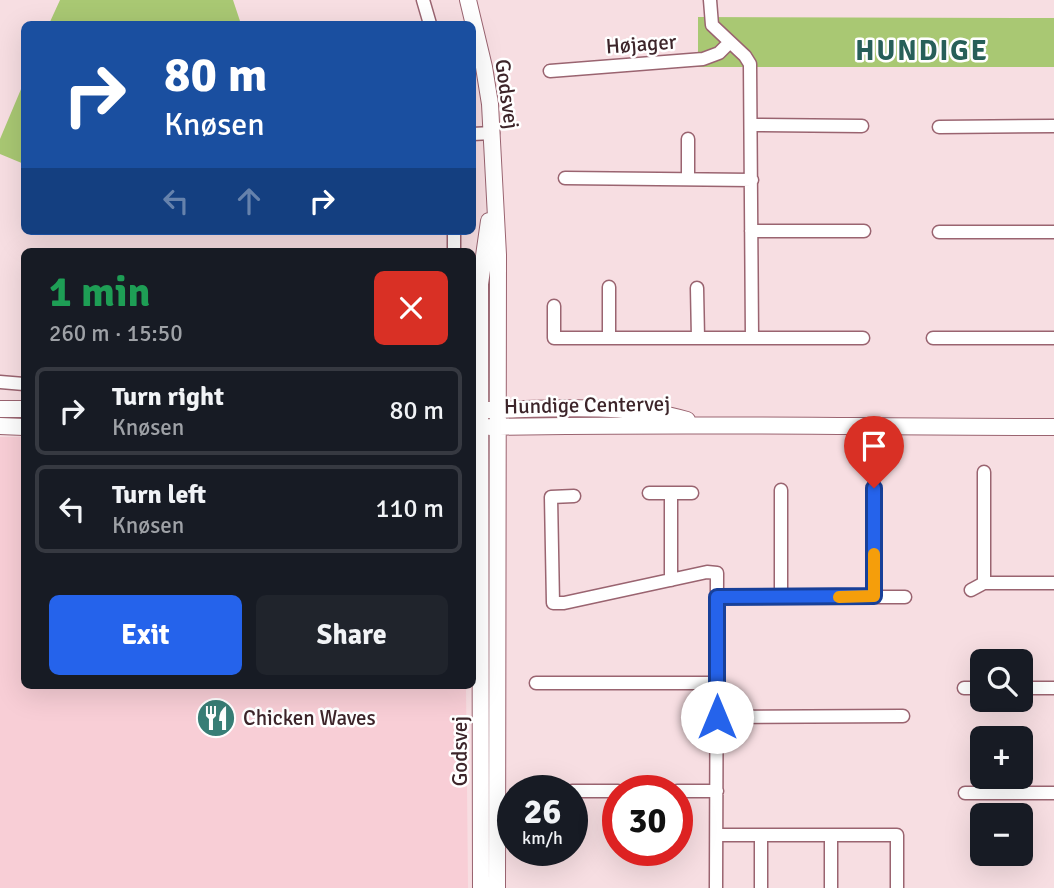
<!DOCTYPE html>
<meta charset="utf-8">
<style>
body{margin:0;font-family:Signika,sans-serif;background:#20242c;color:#f1f3f6;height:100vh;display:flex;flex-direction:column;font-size:26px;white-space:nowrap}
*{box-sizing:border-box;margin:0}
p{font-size:23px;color:#9ea1a6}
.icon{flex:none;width:38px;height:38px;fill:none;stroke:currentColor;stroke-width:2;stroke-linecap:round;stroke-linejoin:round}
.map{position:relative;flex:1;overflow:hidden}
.sheet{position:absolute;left:21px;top:248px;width:455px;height:441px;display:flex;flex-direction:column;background:#171b24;border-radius:10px;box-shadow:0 7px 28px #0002}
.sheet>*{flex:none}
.guide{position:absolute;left:21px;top:21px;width:455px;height:214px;border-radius:10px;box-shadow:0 7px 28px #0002;background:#1a4fa0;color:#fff;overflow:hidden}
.tools{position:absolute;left:970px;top:649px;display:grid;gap:14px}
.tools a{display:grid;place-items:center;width:63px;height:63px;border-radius:10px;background:#171b24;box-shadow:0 7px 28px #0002;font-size:35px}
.speed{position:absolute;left:497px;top:775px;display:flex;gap:14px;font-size:35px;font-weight:700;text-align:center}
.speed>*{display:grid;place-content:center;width:91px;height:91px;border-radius:50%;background:#171b24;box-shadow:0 7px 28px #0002;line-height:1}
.speed small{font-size:18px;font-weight:400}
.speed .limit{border:10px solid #d22;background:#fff;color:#111}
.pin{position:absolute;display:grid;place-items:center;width:60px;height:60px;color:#fff;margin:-72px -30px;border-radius:50% 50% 50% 0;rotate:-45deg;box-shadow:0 0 7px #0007}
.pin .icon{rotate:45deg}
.me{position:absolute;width:77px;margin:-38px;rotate:0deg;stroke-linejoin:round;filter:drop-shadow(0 0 5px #0008)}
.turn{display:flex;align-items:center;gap:24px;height:147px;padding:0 28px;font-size:32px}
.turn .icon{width:91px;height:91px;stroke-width:2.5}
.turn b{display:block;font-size:49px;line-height:60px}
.lanes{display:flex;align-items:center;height:66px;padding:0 28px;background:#0003;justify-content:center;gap:35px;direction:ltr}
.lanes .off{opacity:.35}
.round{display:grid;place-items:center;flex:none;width:74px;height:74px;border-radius:10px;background:#20242c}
.summary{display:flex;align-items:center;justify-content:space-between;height:119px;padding:0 28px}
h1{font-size:42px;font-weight:800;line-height:52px;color:#1e9e55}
.action{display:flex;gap:14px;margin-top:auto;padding:14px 28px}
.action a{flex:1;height:80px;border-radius:10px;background:#2563eb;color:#fff;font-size:28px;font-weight:800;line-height:80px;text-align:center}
.action a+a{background:#20242c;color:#f1f3f6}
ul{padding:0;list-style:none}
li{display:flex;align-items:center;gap:21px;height:88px;margin:0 14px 10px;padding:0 14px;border:4px solid #363941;border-radius:10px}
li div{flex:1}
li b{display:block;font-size:26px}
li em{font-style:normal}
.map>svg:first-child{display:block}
.built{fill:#f8ced6}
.green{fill:#a9c873}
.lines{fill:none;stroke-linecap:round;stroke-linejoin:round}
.street-casing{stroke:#9a6470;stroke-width:15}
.secondary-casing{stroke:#9a6470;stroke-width:18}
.street{stroke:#fff;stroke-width:12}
.secondary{stroke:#fff;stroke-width:16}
.route-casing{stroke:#184099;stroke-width:18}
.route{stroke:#2563eb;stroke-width:12}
.slow{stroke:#f59e0b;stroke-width:12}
.labels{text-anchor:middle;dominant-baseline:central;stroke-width:5;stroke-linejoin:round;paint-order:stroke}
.street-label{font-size:21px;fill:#3d252a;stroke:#fff}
.poi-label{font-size:21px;fill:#3d252a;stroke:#fff;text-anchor:start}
.district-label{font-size:28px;font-weight:bold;letter-spacing:2px;fill:#275f59;stroke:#fff}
</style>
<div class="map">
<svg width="1054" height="888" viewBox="0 0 1054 888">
<rect width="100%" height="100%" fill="#f7dee2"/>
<path class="built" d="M0 437H24V686H466L468 888H0Z"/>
<path class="green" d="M60 0H233L241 24H49Z
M698 17 1054 18V67H698Z
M24 82V164L0 154V139Z"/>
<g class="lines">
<g class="street-casing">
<path id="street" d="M423 0 430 24
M710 0 712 25 745 56 750 64 752 338
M550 71 703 59 719 53 730 42
M752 125 862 126
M939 127 1054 126
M472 134 493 133
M688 139V179
M565 178 752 180
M454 231V252
M751 231H864
M939 232H1054
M697 288 698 338
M554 306V338H863
M609 338V287
M933 338H1054
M0 382 24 384
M984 472V583H1054
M781 490V597
M649 493H692
M671 493V580
M574 496 551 497 553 603H564L707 572 717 573 716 888
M971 590 984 583
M874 596V488
M717 597H905
M536 683H717
M964 688H982
M1020 688H1054
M717 717 903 716
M572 791H618
M677 791H717
M965 793H1054
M717 835H897V888
M761 888V835
M831 888V835"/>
</g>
<g class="secondary-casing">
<path id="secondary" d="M468 0 484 67 490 104 498 255 497 888
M0 409H24
M487 410C545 409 632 403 687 420
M0 426 24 427
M490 427C678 423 866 427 1054 427
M481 888 480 284 489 221"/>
</g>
<use href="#street" class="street"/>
<use href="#secondary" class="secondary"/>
</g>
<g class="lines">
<g class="route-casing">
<path id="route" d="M717 717V597L874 596V488"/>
</g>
<use href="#route" class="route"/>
<path class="slow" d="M839 597 874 596V554"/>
</g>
<defs>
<g id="restaurant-disc" transform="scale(2.0125)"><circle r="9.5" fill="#387e76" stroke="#fff"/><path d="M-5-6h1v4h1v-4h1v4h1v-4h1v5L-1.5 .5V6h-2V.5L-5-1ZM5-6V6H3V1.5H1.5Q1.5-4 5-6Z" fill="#fff"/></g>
</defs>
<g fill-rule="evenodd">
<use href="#restaurant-disc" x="216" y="718"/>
</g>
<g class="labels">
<g class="street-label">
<text transform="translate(641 44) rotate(-4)">Højager</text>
<text transform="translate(507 94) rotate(82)">Godsvej</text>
<text transform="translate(587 405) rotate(-1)">Hundige Centervej</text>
<text transform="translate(460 751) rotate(-90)">Godsvej</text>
</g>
<g class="poi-label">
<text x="243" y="718">Chicken Waves</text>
</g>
<g class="district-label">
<text x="922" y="51">HUNDIGE</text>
</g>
</g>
</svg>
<div class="tools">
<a><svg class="icon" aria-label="search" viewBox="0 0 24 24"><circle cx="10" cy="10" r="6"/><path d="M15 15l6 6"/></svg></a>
<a>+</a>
<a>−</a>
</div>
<div class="speed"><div>26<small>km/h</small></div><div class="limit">30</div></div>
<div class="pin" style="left:874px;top:488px;background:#d93025"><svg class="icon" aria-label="arrive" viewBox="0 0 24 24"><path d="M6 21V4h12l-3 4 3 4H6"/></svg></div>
<svg class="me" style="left:717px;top:717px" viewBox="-20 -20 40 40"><circle r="19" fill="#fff"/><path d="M0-13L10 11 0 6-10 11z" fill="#2563eb"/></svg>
<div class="guide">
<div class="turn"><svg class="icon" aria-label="right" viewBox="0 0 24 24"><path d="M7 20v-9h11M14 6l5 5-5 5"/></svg><div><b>80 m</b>Knøsen</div></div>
<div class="lanes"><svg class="icon off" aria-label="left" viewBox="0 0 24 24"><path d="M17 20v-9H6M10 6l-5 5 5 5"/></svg><svg class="icon off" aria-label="ahead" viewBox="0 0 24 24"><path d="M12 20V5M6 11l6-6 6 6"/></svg><svg class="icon" aria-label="right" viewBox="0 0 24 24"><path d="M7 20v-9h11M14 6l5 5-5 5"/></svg></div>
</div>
<section class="sheet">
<div class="summary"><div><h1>1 min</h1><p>260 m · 15:50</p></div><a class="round" style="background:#d93025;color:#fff"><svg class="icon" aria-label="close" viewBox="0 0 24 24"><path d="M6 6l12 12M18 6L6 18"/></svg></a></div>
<ul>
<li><svg class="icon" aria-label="right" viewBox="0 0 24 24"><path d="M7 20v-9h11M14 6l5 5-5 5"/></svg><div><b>Turn right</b><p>Knøsen</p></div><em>80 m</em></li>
<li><svg class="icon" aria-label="left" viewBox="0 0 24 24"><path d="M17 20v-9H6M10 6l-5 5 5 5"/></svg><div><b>Turn left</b><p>Knøsen</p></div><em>110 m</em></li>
</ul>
<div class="action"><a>Exit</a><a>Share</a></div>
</section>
</div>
